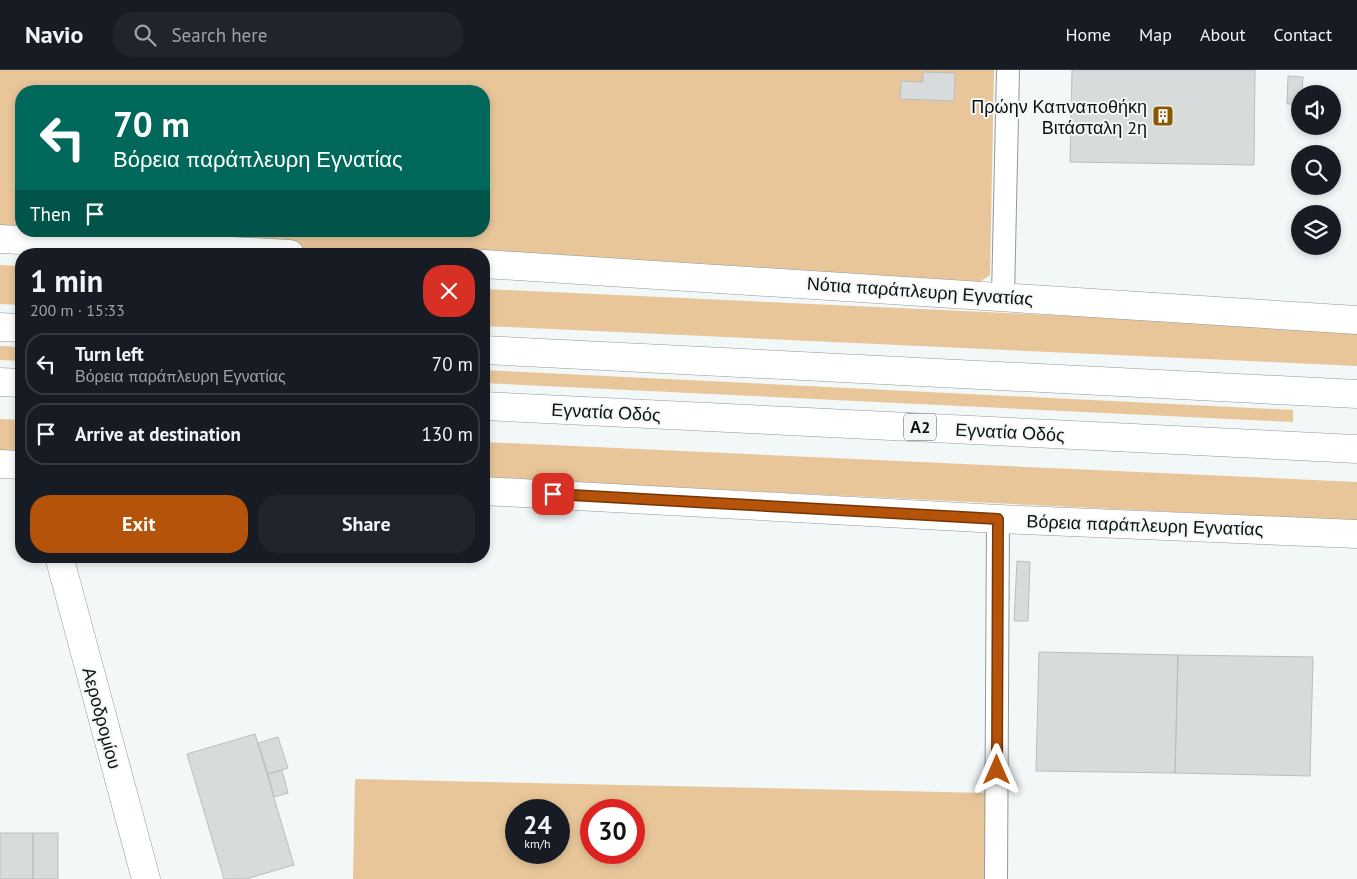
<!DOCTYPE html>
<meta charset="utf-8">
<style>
body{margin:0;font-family:"PT Sans",sans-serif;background:#20242c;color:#f1f3f6;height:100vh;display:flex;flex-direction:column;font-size:19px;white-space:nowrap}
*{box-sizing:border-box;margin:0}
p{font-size:16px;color:#9ea1a6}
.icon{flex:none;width:28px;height:28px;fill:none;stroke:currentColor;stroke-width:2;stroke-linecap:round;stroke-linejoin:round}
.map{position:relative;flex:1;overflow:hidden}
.drawer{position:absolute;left:15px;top:178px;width:475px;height:315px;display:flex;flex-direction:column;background:#171b24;border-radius:20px;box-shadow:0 2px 8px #0003}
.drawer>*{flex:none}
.hud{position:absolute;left:15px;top:15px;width:475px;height:152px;border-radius:20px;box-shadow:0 2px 8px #0003;background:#00695c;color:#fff;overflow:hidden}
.buttons{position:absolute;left:1291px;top:15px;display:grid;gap:10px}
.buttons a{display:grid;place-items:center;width:50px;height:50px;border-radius:50%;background:#171b24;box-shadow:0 2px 8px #0003;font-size:25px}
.speed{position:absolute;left:505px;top:729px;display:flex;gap:10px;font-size:25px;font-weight:700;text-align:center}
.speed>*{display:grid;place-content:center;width:65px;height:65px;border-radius:50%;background:#171b24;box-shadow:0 2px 8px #0003;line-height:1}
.speed small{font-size:12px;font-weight:400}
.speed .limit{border:8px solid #d22;background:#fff;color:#111}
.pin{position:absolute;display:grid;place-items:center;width:42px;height:42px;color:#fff;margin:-21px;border-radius:10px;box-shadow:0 2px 8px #0006}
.me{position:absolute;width:55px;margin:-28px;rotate:0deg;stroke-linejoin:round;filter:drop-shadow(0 0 4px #0008)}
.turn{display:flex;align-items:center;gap:18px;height:105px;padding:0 15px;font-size:22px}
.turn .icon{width:65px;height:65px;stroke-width:2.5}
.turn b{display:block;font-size:35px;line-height:42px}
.then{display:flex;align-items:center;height:48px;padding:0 15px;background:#0003;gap:10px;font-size:19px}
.round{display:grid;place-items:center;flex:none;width:52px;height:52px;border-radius:20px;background:#20242c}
.head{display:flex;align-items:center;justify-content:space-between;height:85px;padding:0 15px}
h1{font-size:30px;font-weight:800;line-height:38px}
.cta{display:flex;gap:10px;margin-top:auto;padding:10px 15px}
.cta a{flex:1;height:58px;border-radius:20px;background:#b45309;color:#fff;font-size:20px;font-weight:800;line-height:58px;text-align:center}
.cta a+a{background:#20242c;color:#f1f3f6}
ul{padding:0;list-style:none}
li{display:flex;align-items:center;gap:15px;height:62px;margin:0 10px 8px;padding:0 5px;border:2px solid #363941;border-radius:20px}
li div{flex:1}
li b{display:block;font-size:19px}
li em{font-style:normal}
header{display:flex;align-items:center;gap:30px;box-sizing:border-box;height:70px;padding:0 25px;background:#171b24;border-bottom:1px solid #363941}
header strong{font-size:24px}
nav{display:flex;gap:28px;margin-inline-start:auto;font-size:18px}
.search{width:350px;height:45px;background:#20242c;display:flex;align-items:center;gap:12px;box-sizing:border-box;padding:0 18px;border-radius:20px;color:#9ea1a6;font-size:19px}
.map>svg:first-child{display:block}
.green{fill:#e9c699;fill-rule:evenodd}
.building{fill:#d7dbdc;stroke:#babebf}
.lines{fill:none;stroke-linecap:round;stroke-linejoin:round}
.minor-casing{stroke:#949898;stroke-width:24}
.tertiary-casing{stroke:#949898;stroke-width:29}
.motorway-casing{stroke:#949898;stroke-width:29}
.minor{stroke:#fff;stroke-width:22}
.tertiary{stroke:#fff;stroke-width:28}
.motorway{stroke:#fff;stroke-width:28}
.route-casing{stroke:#753606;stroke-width:12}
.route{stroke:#b45309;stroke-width:9}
.labels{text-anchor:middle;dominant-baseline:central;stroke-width:4;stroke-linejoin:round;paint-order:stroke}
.shield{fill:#f2f7f7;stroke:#545657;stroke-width:1}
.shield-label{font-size:16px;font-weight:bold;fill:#101112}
.poi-label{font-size:18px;fill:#101112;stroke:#f2f7f7;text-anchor:end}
.street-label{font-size:18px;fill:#101112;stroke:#f2f7f7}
</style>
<header>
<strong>Navio</strong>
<div class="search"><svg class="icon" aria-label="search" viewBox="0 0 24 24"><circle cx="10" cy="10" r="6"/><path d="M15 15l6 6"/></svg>Search here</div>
<nav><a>Home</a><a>Map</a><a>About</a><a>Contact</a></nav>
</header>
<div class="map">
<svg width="1357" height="809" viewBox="0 0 1357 809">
<rect width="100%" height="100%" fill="#f2f7f7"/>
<path class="green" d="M0 0H994L990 205 975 215 484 184H390L0 163ZM21 21H484V161H21Z
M0 195 21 196V235L0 234Z
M484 219 1357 259V296L484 256Z
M0 276 21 277V291L0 290Z
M484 300 1293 340V352L484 313Z
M0 349 21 350V385L0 384Z
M484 372 1357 412V451L484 408Z
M355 709 987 723 985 809H353ZM516 740H559V782H516ZM591 740H634V782H591Z"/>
<path class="building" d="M1072 0H1255L1254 95 1070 92Z
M923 2 955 3 954 31 900 29 901 11 923 12Z
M1288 6 1303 7 1302 24H1300V34H1287Z
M1017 491 1030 492 1028 551H1014Z
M1039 582 1178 585 1175 703 1036 701Z
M1178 585 1313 587 1310 706 1175 703Z
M255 664 294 795 246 809H224L187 684Z
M278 667 288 698 268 704 258 673Z
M282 700 288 723 274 727 268 704Z
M0 763H33V809H0Z
M33 763H58V809H33Z"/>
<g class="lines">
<g class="minor-casing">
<path id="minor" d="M1003 226 1008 0
M996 809 998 449"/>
</g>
<g class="tertiary-casing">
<path id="tertiary" d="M0 169 290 184
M484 194 1357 250
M0 394 21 395
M484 421 998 449 1357 464
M59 486 146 809"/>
</g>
<g class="motorway-casing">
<path id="motorway" d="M0 257 21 258
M484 280 1357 324
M0 312 21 313
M484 336 1357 379"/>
</g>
<use href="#minor" class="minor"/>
<use href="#tertiary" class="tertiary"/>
<use href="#motorway" class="motorway"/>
</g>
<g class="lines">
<g class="route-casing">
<path id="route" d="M553 424 998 449 997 700"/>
</g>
<use href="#route" class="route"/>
</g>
<defs>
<g id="building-square" transform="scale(1.125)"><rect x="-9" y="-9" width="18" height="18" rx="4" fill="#895900" stroke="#f2f7f7"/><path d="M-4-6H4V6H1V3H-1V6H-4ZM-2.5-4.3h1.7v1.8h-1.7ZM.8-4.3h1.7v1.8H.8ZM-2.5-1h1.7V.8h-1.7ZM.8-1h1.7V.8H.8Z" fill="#fff"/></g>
</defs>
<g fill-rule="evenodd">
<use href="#building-square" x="1163" y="46"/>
</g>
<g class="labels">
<rect class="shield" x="904" y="343.5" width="32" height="27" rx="4"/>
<g class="shield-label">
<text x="920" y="357">Α2</text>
</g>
<g class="poi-label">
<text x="1147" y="36">Πρώην Καπναποθήκη<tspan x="1147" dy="21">Βιτάσταλη 2η</tspan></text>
</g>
<g class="street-label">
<text transform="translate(920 221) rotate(4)">Νότια παράπλευρη Εγνατίας</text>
<text transform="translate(606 342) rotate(3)">Εγνατία Οδός</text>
<text transform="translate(1010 362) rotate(3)">Εγνατία Οδός</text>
<text transform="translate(1145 455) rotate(2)">Βόρεια παράπλευρη Εγνατίας</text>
<text transform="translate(102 648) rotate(75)">Αεροδρομίου</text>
</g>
</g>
</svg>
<div class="buttons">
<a><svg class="icon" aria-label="sound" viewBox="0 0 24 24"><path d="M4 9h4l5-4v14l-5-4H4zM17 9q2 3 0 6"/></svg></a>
<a><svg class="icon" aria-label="search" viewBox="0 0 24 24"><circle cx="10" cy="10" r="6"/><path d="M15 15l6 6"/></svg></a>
<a><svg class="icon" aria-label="layers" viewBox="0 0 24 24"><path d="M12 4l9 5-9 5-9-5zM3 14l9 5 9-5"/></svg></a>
</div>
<div class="speed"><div>24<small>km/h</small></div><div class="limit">30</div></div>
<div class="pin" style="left:553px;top:424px;background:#d93025"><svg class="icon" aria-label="arrive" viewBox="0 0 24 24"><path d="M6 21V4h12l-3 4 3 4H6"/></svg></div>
<svg class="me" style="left:997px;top:700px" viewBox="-20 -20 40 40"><path d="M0-17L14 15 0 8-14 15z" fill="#b45309" stroke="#fff" stroke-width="4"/></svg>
<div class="hud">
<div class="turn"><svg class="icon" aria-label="left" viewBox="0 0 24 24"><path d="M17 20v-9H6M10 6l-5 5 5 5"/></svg><div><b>70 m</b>Βόρεια παράπλευρη Εγνατίας</div></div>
<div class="then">Then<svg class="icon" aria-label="arrive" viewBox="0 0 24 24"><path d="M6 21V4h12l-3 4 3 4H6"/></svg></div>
</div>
<section class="drawer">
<div class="head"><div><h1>1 min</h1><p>200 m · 15:33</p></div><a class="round" style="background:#d93025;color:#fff"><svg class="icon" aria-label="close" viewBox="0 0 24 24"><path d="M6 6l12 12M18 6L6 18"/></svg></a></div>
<ul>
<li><svg class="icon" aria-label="left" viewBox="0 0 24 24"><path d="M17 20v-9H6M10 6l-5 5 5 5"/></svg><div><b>Turn left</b><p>Βόρεια παράπλευρη Εγνατίας</p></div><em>70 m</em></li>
<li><svg class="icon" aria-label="arrive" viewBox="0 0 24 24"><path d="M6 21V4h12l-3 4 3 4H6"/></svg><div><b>Arrive at destination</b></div><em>130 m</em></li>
</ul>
<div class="cta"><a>Exit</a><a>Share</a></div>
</section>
</div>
